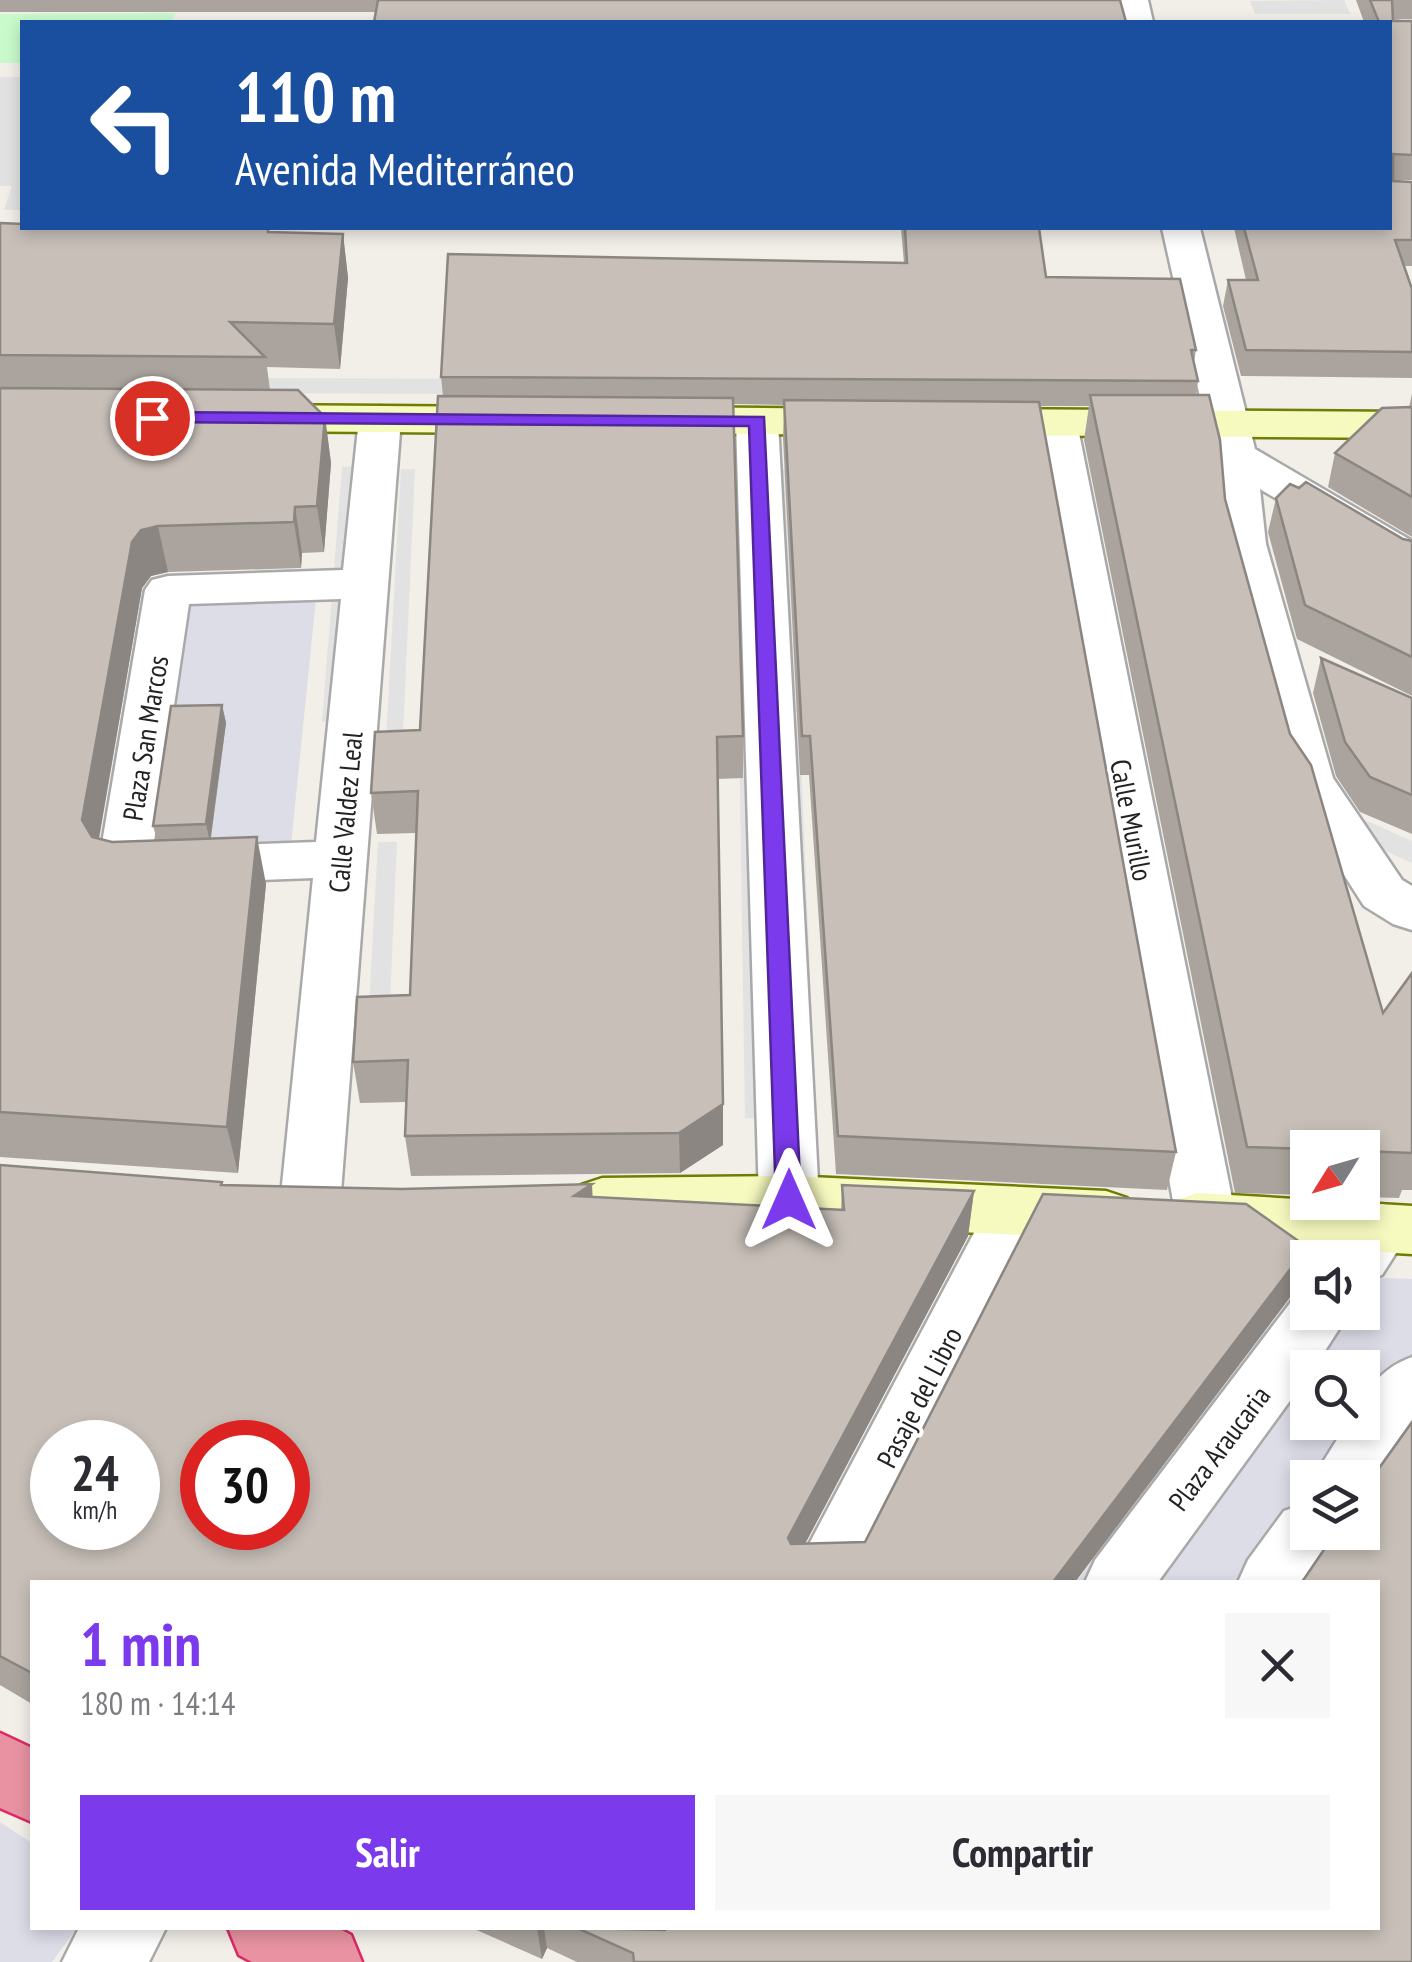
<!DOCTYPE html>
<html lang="es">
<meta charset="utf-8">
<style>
body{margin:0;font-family:"PT Sans Narrow",sans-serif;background:#f7f7f7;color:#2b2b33;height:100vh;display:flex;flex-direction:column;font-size:38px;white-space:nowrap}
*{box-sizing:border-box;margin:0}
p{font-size:32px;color:#7c7c81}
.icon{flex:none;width:55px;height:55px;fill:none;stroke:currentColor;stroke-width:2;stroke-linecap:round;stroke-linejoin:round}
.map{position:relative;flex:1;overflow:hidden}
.panel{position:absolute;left:30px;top:1580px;width:1350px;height:350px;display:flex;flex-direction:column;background:#fff;border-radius:0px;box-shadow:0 5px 15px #0003}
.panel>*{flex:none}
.top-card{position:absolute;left:20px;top:20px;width:1372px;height:210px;border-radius:0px;box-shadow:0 5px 15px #0003;background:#1a4fa0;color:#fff;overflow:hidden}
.needle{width:65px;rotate:233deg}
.buttons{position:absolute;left:1290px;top:1130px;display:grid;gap:20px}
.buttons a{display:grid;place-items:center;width:90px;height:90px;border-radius:0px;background:#fff;box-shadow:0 5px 15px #0003;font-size:50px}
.speed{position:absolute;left:30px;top:1420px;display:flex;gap:20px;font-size:50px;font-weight:700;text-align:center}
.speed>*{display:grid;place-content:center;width:130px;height:130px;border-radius:50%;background:#fff;box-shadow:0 5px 15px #0003;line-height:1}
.speed small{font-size:25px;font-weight:400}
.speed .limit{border:15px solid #d22;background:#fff;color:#111}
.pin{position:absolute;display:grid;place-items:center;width:85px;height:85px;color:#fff;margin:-42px;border:5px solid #fff;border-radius:50%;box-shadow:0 2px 10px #0007}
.me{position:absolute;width:110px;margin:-55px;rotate:0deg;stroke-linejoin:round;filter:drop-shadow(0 0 8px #0008)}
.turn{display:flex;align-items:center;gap:35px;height:210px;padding:0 50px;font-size:45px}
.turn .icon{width:130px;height:130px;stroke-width:2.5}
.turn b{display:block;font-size:70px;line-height:85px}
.round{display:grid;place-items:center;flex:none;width:105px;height:105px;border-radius:0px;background:#f7f7f7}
.headline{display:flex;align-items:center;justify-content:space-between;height:170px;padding:0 50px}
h1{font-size:60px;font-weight:700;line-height:75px;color:#7c3aed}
.button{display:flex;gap:20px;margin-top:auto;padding:20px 50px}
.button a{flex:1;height:115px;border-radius:0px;background:#7c3aed;color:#fff;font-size:40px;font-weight:700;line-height:115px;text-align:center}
.button a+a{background:#f7f7f7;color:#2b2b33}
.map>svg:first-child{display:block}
.park{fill:#c8facc}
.parking{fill:#e2e2e2}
.plaza{fill:#dddde8;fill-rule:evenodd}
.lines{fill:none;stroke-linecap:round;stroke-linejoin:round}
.street-casing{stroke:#a9a9a9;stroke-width:5}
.secondary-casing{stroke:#707d05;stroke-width:5}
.highway-casing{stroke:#dc2a67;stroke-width:5}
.street{fill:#fff;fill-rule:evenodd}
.secondary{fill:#f7fabf;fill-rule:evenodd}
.highway{fill:#e892a2;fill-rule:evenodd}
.wall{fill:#aba49e}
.shaded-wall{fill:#8b8681}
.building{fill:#c7bfb8;stroke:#8b8681;stroke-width:2.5;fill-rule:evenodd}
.route{fill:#7c3aed;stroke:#51269a;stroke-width:2.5}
.labels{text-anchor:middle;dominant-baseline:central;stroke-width:8;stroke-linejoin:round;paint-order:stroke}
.street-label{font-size:28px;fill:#222;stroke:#fff}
</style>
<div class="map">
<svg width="1412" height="1962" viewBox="0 0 1412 1962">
<rect width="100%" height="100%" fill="#f2efe9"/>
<path class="park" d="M175 13 172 22H22V63H0V14Z"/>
<path class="parking" d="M1344 0 1350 14H1255L1250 1Z
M0 77H22V210H4L12 186H0Z
M224 378 760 380 761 395 220 393Z
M355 466 335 721 322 722 342 467Z
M401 469H415L402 757 385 758Z
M735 469H747L760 1119 745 1118Z
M776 469H789L816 1122H800Z
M1356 816 1412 841V863L1343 831Z
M378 842H397L389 1024H368Z"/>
<path class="plaza" d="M319 569 289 865 134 870 179 578Z
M1267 1273 1307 1275 1308 1312H1362L1363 1277 1412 1279V1435L1362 1478H1308V1532L1314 1582H1076L1294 1293ZM1308 1368H1362V1422H1308Z
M0 1822 32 1843V1928H77L52 1962H0Z"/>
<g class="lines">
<g class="street-casing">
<path id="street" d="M1114 0H1148L1153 22H1119Z
M1162 228H1200L1255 449 1412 541V574L1396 570 1260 489 1266 544 1333 778 1402 880 1412 886V930L1393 924 1364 906 1283 780 1220 544 1213 455Z
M380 406 395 410 401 419 340 1205 331 1222 310 1229 289 1222 280 1205 313 878 124 885 105 880 98 867 145 590 152 580 168 576 343 570 359 419 365 410ZM341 599 316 842 153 848 189 604Z
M757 408 772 412 778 421 819 1200 810 1217 789 1224 768 1217 759 1200 736 421 742 412Z
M1056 410 1071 414 1077 423 1236 1218 1227 1235 1206 1242 1185 1235 1176 1218 1035 423 1041 414Z
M1015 1188 1036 1195 1045 1212 858 1582H789L994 1195Z
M1382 1204 1403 1211 1412 1228 1382 1275 1362 1282V1258H1330L1361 1211Z
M1308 1290V1312H1350L1314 1368H1308V1376L1158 1582H1085L1095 1560 1297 1294Z
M1412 1357V1436L1369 1498 1362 1501V1478H1313L1348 1422H1362C1362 1390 1382 1368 1412 1357Z
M1308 1502V1532H1341L1311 1582H1238L1248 1560 1284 1511Z
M79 1928H166L149 1962H62Z"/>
</g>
<g class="secondary-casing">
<path id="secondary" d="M250 405 509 407 524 411 530 420 524 429 509 433 250 431 235 427 229 418 235 409Z
M660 407 859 409 874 413 880 422 874 431 859 435 660 433 645 429 639 420 645 411Z
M970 409 1412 412V438L970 435 955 431 949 422 955 413Z
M789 1176 1106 1191 1127 1198 1136 1215 1127 1232 1106 1239 789 1224 602 1226 581 1219 572 1202 581 1185 602 1178Z
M1197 1193 1412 1206V1254L1197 1241 1176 1234 1167 1217 1176 1200Z"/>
</g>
<g class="highway-casing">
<path id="highway" d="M0 1733 32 1748V1822L0 1808Z
M228 1928H338L351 1935 362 1962H252L239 1955Z"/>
</g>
<use href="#street" class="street"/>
<use href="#secondary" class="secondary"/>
<use href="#highway" class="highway"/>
</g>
<path class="wall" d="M0 0H1120L376 12H0Z
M1356 0H1412V19H1393L1412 21V180H1393V181L1412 182V266H1404L1412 289V378L1241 376 1223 306 1228 280H1246L1234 228H1390V22H1364Z
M0 223 269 228V232L343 234 348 278 340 369 267 367 270 390 325 417 331 463 324 552 302 553 301 568 168 572 151 576 142 588 99 839 112 842 157 840 153 826 222 705 226 723 211 838 266 884 238 1173 0 1157Z
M901 228H1039L1046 277 1196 350 1194 362 1198 381 1196 395 1290 734 1383 1013 1412 973V1190H1402L1399 1198 1362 1197V1148H1308V1195L1235 1193 1084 440 1089 406H1039L1176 1152 1167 1190 836 1174 809 775H800L783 438 784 405 733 404 743 736V778L717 779 723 1145 680 1173 411 1176 405 1136 406 1102 360 1103 353 1062 410 995 416 833 377 834 371 793 420 730 443 396 441 377 904 263Z
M1412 394V537L1328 487 1335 453 1409 407Z
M1276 498 1412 541V696L1297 639 1268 532Z
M1321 658 1412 698V834L1360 812 1336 776 1313 693Z
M0 1165 222 1182V1185L593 1197 841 1209 842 1185 974 1191 968 1236 805 1543 865 1542 1307 1247 1294 1292 1075 1582H32V1704L0 1685Z
M472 1928H600L665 1930 1378 1928 1412 1962H577L547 1948 542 1959Z"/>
<path class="shaded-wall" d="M343 234 348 278 340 369 334 324Z
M325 417 331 463 324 552 317 506Z
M295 507 302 553 301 568 294 522Z
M158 526 168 572 151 576 142 588 94 866 82 820 132 542 141 530Z
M222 705 226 723 210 842 206 824Z
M257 837 266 884 238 1173 227 1127Z
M723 1104V1145L680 1173 679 1133Z
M592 1184 594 1230 574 1196Z
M974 1191 968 1236 786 1580 788 1538Z
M1307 1247 1294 1292 1075 1582H1053Z
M537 1928H544L547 1948 542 1959Z"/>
<path class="building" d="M378 0H1120L1126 22H374Z
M1370 0H1392L1393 21H1412V155L1393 154V181L1412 182V240H1395L1412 289V352L1246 350 1228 280H1258L1244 228H1390V22H1379Z
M0 223 22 224V228H268V232L343 234 334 324 230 322 265 357 0 355Z
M905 228H1039L1046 277 1180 279 1196 350H1191L1198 381 441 377 448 254 907 263Z
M0 388 298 390 325 417 317 506 295 507 294 522 158 526 141 530 132 542 82 820 92 837 112 842 257 837 227 1127 0 1112Z
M1090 395H1209L1220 440 1225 499 1290 734 1311 765 1383 1013 1412 973V1153L1362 1151V1148H1308V1149L1247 1147Z
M438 396 733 398 743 736 717 737 723 1104 679 1133 405 1136 408 1060 353 1062 357 997 410 995 418 791 371 793 375 732 420 730Z
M784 400 1039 402 1176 1152 838 1136 810 736H802Z
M1412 407V497L1335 453 1382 408Z
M1306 482 1403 539 1412 541V657L1305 605 1276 498 1290 484 1299 488Z
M1321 658 1412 698V795L1370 777 1345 742Z
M222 705 206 824 153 826 171 706Z
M0 1165 222 1182 221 1185 402 1189 592 1184 574 1196 844 1210 842 1185 974 1191 788 1538 791 1544 865 1542 1043 1194 1246 1204 1307 1247 1053 1582H32V1673L0 1656ZM52 1442H138V1528H52ZM202 1442H288V1528H202Z
M1412 1422V1962H634L633 1953 577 1928 665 1930 666 1928H1378V1582H1302L1336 1532H1362V1492Z"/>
<path class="route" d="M152 412 764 417 801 1200 797 1207H780L776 1200 749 426 146 422V414Z"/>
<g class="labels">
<g class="street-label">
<text transform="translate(145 738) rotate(-81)">Plaza San Marcos</text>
<text transform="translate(345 812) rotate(-85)">Calle Valdez Leal</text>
<text transform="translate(1132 820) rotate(79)">Calle Murillo</text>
<text transform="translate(919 1397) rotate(-63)">Pasaje del Libro</text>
<text transform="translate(1219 1448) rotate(-53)">Plaza Araucaria</text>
</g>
</g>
</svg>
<div class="buttons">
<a><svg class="needle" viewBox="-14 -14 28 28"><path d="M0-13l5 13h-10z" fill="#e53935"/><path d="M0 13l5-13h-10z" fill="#7c7c81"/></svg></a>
<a><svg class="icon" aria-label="sound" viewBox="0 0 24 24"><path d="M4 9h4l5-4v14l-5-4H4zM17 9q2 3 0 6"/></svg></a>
<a><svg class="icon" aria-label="search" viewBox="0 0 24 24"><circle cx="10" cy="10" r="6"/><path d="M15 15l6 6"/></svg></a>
<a><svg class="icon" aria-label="layers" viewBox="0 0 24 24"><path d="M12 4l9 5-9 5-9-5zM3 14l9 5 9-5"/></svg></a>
</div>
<div class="speed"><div>24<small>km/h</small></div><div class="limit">30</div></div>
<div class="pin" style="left:152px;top:418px;background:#d93025"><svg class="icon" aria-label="arrive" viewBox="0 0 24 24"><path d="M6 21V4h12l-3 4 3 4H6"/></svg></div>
<svg class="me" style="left:789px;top:1200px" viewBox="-20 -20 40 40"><path d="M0-17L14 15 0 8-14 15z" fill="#7c3aed" stroke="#fff" stroke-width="4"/></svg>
<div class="top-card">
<div class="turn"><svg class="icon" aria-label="left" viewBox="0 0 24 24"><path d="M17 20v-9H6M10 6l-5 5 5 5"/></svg><div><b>110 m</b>Avenida Mediterráneo</div></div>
</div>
<section class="panel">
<div class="headline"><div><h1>1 min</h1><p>180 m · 14:14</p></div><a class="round"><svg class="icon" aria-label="close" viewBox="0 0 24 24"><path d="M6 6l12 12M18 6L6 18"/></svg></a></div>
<div class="button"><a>Salir</a><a>Compartir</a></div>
</section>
</div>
